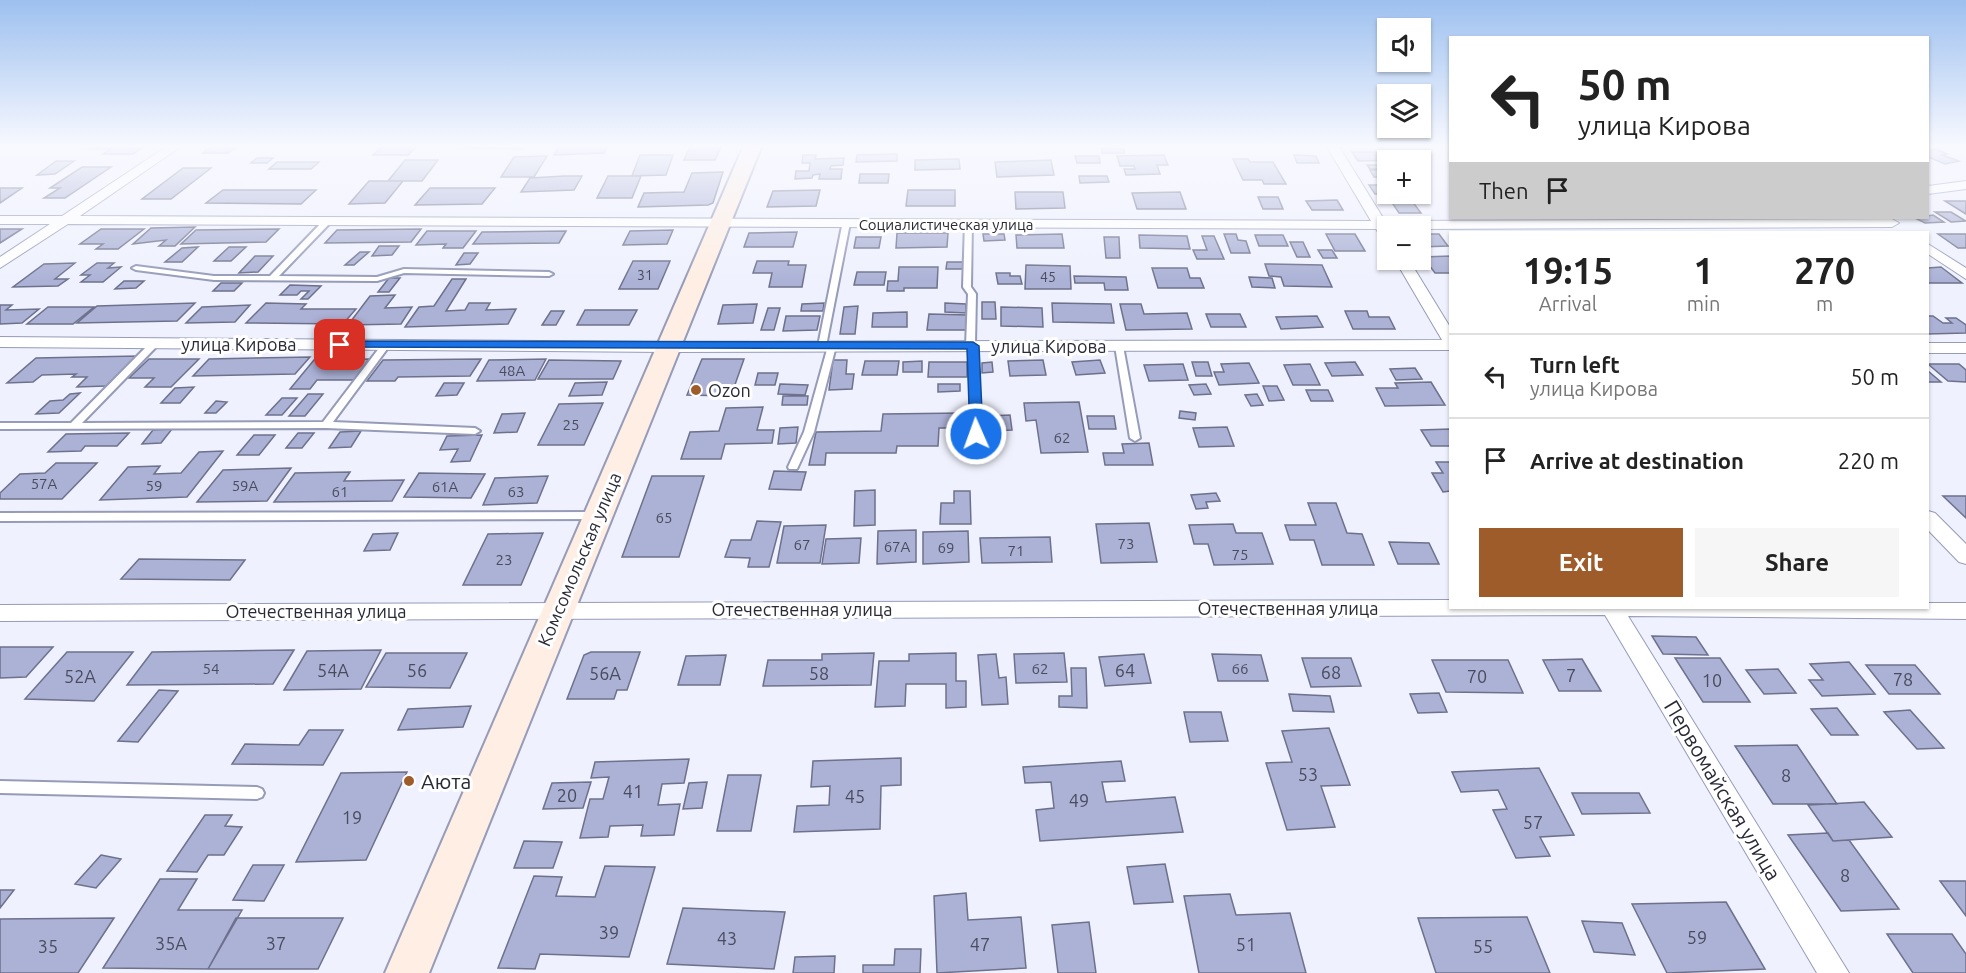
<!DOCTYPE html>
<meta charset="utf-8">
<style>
body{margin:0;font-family:Ubuntu,sans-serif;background:#f6f6f6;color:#222;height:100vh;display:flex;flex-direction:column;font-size:22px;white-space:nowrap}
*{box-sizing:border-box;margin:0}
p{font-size:20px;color:#767676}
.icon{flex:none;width:33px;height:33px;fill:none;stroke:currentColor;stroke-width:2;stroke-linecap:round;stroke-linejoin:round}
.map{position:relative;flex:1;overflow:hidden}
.sheet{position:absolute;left:1449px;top:231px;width:480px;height:378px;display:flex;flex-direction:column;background:#fff;border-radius:0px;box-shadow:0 2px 4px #0004}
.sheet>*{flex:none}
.top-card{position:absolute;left:1449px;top:36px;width:480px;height:183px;border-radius:0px;box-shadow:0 2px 4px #0004;background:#fff;color:#222;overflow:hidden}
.tools{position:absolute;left:1377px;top:18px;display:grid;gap:12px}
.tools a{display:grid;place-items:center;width:54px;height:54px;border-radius:0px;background:#fff;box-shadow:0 2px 4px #0004;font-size:30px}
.pin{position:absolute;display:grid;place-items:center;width:51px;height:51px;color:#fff;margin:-26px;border-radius:12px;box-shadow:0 3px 9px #0006}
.me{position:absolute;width:66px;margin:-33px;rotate:358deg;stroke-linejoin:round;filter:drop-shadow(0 0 4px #0008)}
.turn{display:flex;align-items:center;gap:21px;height:126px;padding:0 30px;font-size:27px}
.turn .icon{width:78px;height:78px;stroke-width:2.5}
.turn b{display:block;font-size:42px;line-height:51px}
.then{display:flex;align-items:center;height:57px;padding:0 30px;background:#0003;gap:12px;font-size:22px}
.eta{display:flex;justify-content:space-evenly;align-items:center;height:102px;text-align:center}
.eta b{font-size:36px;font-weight:700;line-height:42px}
.action{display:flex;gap:12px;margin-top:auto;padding:12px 30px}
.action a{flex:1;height:69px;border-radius:0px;background:#9e5c2a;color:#fff;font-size:24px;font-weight:700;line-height:69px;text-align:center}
.action a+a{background:#f6f6f6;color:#222}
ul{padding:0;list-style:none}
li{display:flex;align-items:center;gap:18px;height:84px;padding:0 30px;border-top:2px solid #e0e0e0}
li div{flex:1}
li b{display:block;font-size:22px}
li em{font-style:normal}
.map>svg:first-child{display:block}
.building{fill:#acb2d6;stroke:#6d718c;stroke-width:1.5}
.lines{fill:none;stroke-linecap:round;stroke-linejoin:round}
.lane-casing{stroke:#969bb8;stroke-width:4}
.street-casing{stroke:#969bb8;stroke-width:2}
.secondary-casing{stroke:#969bb8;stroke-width:4}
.lane{fill:#fff;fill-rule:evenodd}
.street{fill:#fff;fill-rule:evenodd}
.secondary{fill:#feeee3;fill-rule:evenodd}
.route{fill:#1a73e8;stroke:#114b97;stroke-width:1.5}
.poi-dot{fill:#9e5c2a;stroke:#fff;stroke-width:2}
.labels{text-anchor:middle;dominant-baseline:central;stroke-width:6;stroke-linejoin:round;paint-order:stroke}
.far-number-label{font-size:14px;fill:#494c5e}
.far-street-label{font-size:15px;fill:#282a36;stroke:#fff}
.number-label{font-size:15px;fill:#494c5e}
.street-label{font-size:18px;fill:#282a36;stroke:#fff}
.poi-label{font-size:18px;fill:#282a36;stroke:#fff;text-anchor:start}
.near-number-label{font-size:18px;fill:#494c5e}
.near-poi-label{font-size:21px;fill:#282a36;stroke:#fff;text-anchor:start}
.near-street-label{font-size:21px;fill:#282a36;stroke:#fff}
</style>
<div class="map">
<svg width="1966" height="973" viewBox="0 0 1966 973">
<rect width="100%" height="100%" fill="#eff1fe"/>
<path class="building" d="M96 145H146L133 154H103L111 149H89Z
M214 145H239L228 153H203Z
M384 145H418L408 155H373Z
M469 145H526L523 149 465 148Z
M560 145H608L604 153 554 155Z
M691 145H722L715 160H684Z
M1102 148 1124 149V153H1102Z
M1936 149 1947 154 1942 155 1959 161 1945 164 1928 157V151Z
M1352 152H1391L1398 160 1358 161Z
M897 154V161L856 162 857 155Z
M640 155H673L666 175 632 176Z
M803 155H816L815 159 844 158 843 165 831 166 830 169H842L841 179H819L820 174 813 175 812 178 795 179 796 171H809L810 163H802Z
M1164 155 1168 165H1157L1160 174 1126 175 1124 169H1135L1134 166H1120L1117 156Z
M1294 155 1316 156 1319 163H1297Z
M547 156 534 177H501L514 157Z
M1075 156H1099L1100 163H1077Z
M257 158H273L267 163H251Z
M959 159 960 169 915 170V160Z
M1233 159H1248L1250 162H1273L1286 184H1264L1262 180H1243Z
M405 160H438L422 181H388Z
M1051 160 1054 175 997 177 995 162Z
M56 161H74L55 174 37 175Z
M277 162H319L311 169H269Z
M1367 165H1388V169H1370Z
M82 167H111L65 198H44L60 188H50Z
M183 168H211L171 199H142Z
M1370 170H1388V177H1374Z
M723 172 713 203 708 205 638 207 644 193 684 192 692 173Z
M860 174H889L888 183H859Z
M564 176H582L574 190 521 192 530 178Z
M608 176H641L632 198H597Z
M1079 176H1107L1109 182 1080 183Z
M369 181H403L385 203 349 204Z
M1369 185H1388V194H1407H1375Z
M0 188H22L0 203Z
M430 188H495L482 204 415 205Z
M223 190H316L301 204 206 203Z
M820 190 816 206 767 207 773 191Z
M908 190H955V206H906Z
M1015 192H1063L1065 208 1016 209Z
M1180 192 1186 209H1137L1132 193Z
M1258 197H1278L1283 209H1263Z
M1337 200 1343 210H1312L1306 201Z
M1391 201H1412L1421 213H1399Z
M1945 201H1966V214Z
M1935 212H1951L1966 221 1951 222Z
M1933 215 1944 222 1925 223 1915 218Z
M195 227 175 246H159L166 240 133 244 151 228Z
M0 229H22L0 243Z
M101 229H144L118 249H96L103 244H80Z
M279 229 266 242 181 244 196 230Z
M421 229 411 242 325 243 337 230Z
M673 230 667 244 623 245 630 231Z
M427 231H476L463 248H443L446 244 416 245Z
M566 231 559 243 473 244 482 232Z
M797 232 793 247H744L749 233Z
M897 233H948L947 247 896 248Z
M983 234H1004L1005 240 984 241Z
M1062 234 1064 248H1017L1016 235Z
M1224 234H1236L1238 240 1246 241 1250 253H1231Z
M1326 234H1355L1365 251H1335Z
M1420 234H1439L1448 246 1420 247Z
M1938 234H1966V248H1958Z
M1139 235 1187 236 1190 249 1140 248Z
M1255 235H1283L1288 246H1259Z
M1202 236H1214L1224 259H1197L1193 250H1207Z
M856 237H881L879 248H854Z
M1104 237H1119L1120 258H1106Z
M1290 242H1303L1310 257H1297Z
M379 246H399L392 255 372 256Z
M198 247 182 262H165L182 248Z
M229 247H246L231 261H214Z
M1318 250H1332L1337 258H1323Z
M360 252H369L354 265H345Z
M464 253H478L470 264 456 265Z
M255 256H273L258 272 239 273Z
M1450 256V273H1435L1423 257Z
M633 261H670L658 289H619Z
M757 261H789L788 265H806L802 287H769L772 273H753Z
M947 262H965L964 269H946Z
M75 263 55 279H68L58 286 13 287 44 264Z
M97 263H114L108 268 121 267 103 282H81L90 275H81Z
M1265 264 1322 265 1332 287 1284 286 1281 277 1269 276Z
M1026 265 1070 266 1071 289H1025Z
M899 267H938L937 288H904V291H887L888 281H898Z
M1941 267 1962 283H1928V268Z
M1152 268H1187L1190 278H1200L1204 288H1158Z
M857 272H886L884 285H854Z
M996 273H1010V276H1020L1022 284H998Z
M1074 276 1126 277 1128 290H1105L1104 283H1075Z
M1249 277 1272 278 1275 288 1252 287Z
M389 278H400L389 292H378Z
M452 279H466L446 311 465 310 469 303H490L486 310 516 309 508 324 405 327 419 307 434 306Z
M124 281H144L136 288 115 289Z
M221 283H242L234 291H213Z
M290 285 321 286 308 299H301L309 291H301L297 295H280Z
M395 295 385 308 412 307 401 324 348 325 370 296Z
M982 302H995L996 319H982Z
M195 303 177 321 77 323 97 306Z
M266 303 306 304 301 309H356L343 324 246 323Z
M824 303 823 311H801L802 304Z
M945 303 966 304V313L945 312Z
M1052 303 1111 304 1114 323 1053 322Z
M757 304 753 323 718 324 723 305Z
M1120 304H1141L1144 314 1187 313 1192 329 1126 330Z
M0 305H12L6 310 39 309 22 323 0 324Z
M250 305 235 322 186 323 202 307Z
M858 306 855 334H840L844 307Z
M48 307H94L73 324H27Z
M1001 307 1042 308 1043 327 1001 326Z
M768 308H780L774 330H761Z
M585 310H637L629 325H577Z
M551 311H564L556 325H542Z
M1345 311H1367L1369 317H1389L1395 329H1353Z
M907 312V327H872L873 313Z
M929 314 968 315V330H927Z
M1206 314H1240L1246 327H1211Z
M786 316H820L817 330 783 331Z
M1317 316 1323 327 1281 329 1276 317Z
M1928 316H1933L1943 323H1952L1946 318H1956L1966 325V333L1928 334Z
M137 356 106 386 77 387 87 377H72L76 374 42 375 33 382 7 383 36 358Z
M310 357 295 374 193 376 209 359Z
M149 359H199L171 387H145L154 378H129Z
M369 359 354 380H317L310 389H290L314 360Z
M481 359 470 376 398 377 395 381H367L383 360Z
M546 359 535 380 477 381 489 360Z
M702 359H744L731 396 687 395Z
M549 360 621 361 613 379H538Z
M833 360H847L846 374H854L852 389 829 390Z
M1043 360 1046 375 1010 376 1008 361Z
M1100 360 1105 373 1076 375 1072 362Z
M865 361H899L897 375H862Z
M922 361V372H903V362Z
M929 362H967V377H928Z
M992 362 993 372 982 373V363Z
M1192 362H1208L1212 376H1196Z
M1355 362 1363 375 1332 376 1325 363Z
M1249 363 1259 383 1219 385 1214 372H1224L1221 364Z
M1183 364 1188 380 1149 381 1144 365Z
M1310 364 1320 385H1293L1284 365Z
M1928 364H1959L1966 370V382L1948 381Z
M1415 368 1422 379 1396 380 1390 369Z
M1928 371 1941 382H1928Z
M758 373H778L775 385H755Z
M607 382 602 395 569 396 575 383Z
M1431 382 1445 405 1385 406 1376 388H1398L1395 383Z
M444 383H464L457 395 436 396Z
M780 384 808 385 805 395 778 394Z
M938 384H960V391L938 392Z
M1206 384 1211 394 1194 395 1189 385Z
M1263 386H1277L1284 400 1269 401Z
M194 387 180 403H161L175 388Z
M1306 390H1328L1333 401H1311Z
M80 393 59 413 36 414 50 401 63 400 70 394Z
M308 394H323L305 416H289Z
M1257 394 1263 405 1251 406 1245 395Z
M783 396H808L807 405H782Z
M282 398H297L282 415H266Z
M216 401 227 402 216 413H205Z
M1079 402 1088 452 1041 453 1036 420 1026 421 1024 403Z
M603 403 584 445H538L559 404Z
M763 407 757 430H774L772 443 725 444 721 459H681L690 432 719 431 726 408Z
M1180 411 1196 413 1195 420 1179 418Z
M525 413 517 432 494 433 502 414Z
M963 413V428H939L938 446H897L896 453H826L825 465H809L816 432 881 431 883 414Z
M1010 415 1012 430 989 431 988 416Z
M1087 416H1114L1116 429H1089Z
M798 427 796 443 778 444 780 428Z
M1227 427 1234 446 1199 447 1193 428Z
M172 429 161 443 142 444 153 430Z
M1450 429V446H1431L1421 430Z
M361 431 351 447 329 448 340 432Z
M129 433 117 446H85L81 451 48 452 66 434Z
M298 433H314L302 448H286Z
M254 435H275L259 455H237Z
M482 435 470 461 451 462 458 449 440 450 447 436Z
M1149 443 1153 465H1105L1103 453H1124L1122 444Z
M223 451 187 497 100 500 128 467 160 466 154 474 181 473 199 452Z
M1436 462H1450V491L1443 492 1432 473H1443Z
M56 463H97L62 499H0V493L20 474 45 473Z
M291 468 267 501 197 502 223 470Z
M774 471 806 472 801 490 769 489Z
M350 472 344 481 404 480 392 501 274 502 295 473Z
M419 473 485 474 471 498 404 497Z
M548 476 537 503 483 505 495 478Z
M652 476H704L679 557H622Z
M875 490V525L854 526 855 491Z
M954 491H970L971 524H940L941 503H954Z
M1216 493 1220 501 1206 502 1208 508 1196 509 1191 495Z
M1943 496H1966V518Z
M1308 503H1336L1347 533 1362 534 1374 565H1322L1314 540H1290L1285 525H1316Z
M757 521 781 522 769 567H748L750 558 725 557 731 540H751Z
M1149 523 1157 562 1101 563 1096 524Z
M1233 524 1236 533H1262L1273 564 1214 565 1208 544H1194L1189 525Z
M826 525 820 563H777L784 526Z
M916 530V562L877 564 878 531Z
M968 531 969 562 923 564V532Z
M398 533 390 550 364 551 373 534Z
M543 533 521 585H463L488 534Z
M1050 537 1052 562 982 563 980 538Z
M861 538 859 563 822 564 826 539Z
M1389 542 1429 543 1439 564H1398Z
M139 559 245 560 230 580 121 579Z
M1652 636 1696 637 1708 655 1663 654Z
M0 647H53L26 677 0 678Z
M294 650 273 684 127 685 152 652Z
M381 650 361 689 284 690 307 651Z
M67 652H133L94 701 25 699Z
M591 652H640L627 690H617L614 699H567L584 655Z
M386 653H467L450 688 366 687Z
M874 653 871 685 763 686 768 660H822V654Z
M956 653V681H966V707L946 708V684H906L905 706 875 707 879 661H909V654Z
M1064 653 1067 682 1016 683 1014 654Z
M996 654 999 678 1006 677 1008 704 982 705 978 655Z
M1144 654 1151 683 1105 686 1099 657Z
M1212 654 1261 655 1268 681H1218Z
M726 655 720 685H678L686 656Z
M1302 658H1351L1361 686 1311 687Z
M1675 658H1720L1750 702H1703Z
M1582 659 1601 691H1559L1543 660Z
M1432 660H1508L1523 693 1446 692Z
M1849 662 1875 694 1822 696 1809 680H1823L1810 664Z
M1866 665H1915L1940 694H1889Z
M1071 668H1086L1087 708 1059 707V696H1072Z
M1778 669 1796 693 1764 694 1746 670Z
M159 690 178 691 138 742 118 741Z
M1439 693 1447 712 1418 713 1410 694Z
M1289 694 1330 696 1334 712 1293 711Z
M471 706 463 727 398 730 408 709Z
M1837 708 1858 735H1831L1811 709Z
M1910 710 1944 748 1917 749 1884 712Z
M1184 712H1221L1228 741 1190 742Z
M1329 728 1350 785 1321 786 1335 827 1287 830 1266 763 1292 762 1282 731Z
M309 730H343L323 765 232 764 245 744 299 745Z
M1797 745 1837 804H1773L1735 746Z
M901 758V785L881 786 880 829 794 832 797 806 829 805 830 786 811 787 813 761Z
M689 759 684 783 662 784 658 805 680 804 674 835 641 836 643 825 610 826 608 837 580 838 590 799H603L609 777 591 778 595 762Z
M1121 761 1125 781 1102 782 1106 802 1175 797 1183 832 1040 841 1036 810 1054 808 1051 782 1025 783 1023 767Z
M1539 768 1574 835 1540 837 1550 856 1516 858 1493 810 1507 809 1498 790 1461 792 1452 772Z
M407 772 366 860 296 862 341 773Z
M728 775H761L751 831H717Z
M591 782 583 808 543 809 552 783Z
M707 782 702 808 683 809 689 783Z
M1572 793H1639L1650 813 1582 814Z
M1864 802 1892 837 1833 841 1808 805Z
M205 815H232L225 826 242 827 224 855H208L197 872 167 871Z
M1828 833 1833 841 1849 840 1899 909 1841 911 1788 835Z
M524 841 562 842 553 868H514Z
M101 855 121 859 96 888 75 884Z
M1165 864 1173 902 1134 904 1127 867Z
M253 865H284L264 901 233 900Z
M605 866 655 867 629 957 540 954 535 969 498 968 534 876 562 877 556 896 595 897Z
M160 879H197L178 910H242L208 969 103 968Z
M1940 881H1966V916Z
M0 890H14L0 908Z
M966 893 968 920 1021 917 1026 968 937 973 934 896Z
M1230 894 1236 915 1290 913 1306 973H1199L1184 896Z
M1726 902 1765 969 1667 973 1632 904Z
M683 908 785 912 774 969 667 964Z
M1527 917 1550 973H1436L1418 918Z
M114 918 78 973H0V919Z
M236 918H343L318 969H208Z
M1582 921 1622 923 1635 955 1594 952Z
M1089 922 1096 973H1058L1052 925Z
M1887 934H1952L1966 954V973H1913Z
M895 949H921L920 973H863V965H894Z
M835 956 834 973H793L795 957Z"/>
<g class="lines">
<g class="lane-casing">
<path id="lane" d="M324 220 331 222 279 276 377 277 404 269 549 272 553 274 549 276 404 273 377 281 214 280 136 270 132 268 136 266 214 276H270Z
M843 221 850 223 826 346 822 349 818 346Z
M965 222 972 224 971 287 976 294 975 344 977 346 982 455 977 458 972 455 969 348 966 346 968 294 963 287Z
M154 341 158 344 157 346 82 423 323 422 383 343 386 342 390 345 333 422 475 428 480 431 475 434 326 428 0 429V423H71L151 342Z
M832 343 836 346 814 432 797 469H789L788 467 804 432 828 346Z
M1119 343 1123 346 1140 438 1135 441 1130 438 1115 346Z
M597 512 601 513 602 516 601 519 0 521V513Z
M0 781 257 787 262 789 264 793 262 797 257 799 0 793Z"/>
</g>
<g class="street-casing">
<path id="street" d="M169 145H183L80 216 1371 221 1326 145H1338L1385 221 1892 219 1899 223 1892 227 1420 229V226H1388V236L1380 235 1376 229 68 224 0 268V257L50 224H0V216H62Z
M1966 181V189L1928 194V186Z
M1928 244 1966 268V279L1928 254Z
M1395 260H1409L1450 327V350L669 352 0 347V337L669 342 1442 340Z
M1928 343H1966V353H1928Z
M1928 511 1935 513 1966 544V564L1959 562 1928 530Z
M1450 600V608H1928V603H1966V619L1628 616 1849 973H1817L1605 615 0 621V605Z"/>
</g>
<g class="secondary-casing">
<path id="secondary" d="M744 145H762L429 973H385Z"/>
</g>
<use href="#lane" class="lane"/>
<use href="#street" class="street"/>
<use href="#secondary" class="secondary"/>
</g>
<linearGradient id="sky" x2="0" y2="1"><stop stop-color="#9dc0ef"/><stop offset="0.52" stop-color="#f8f9ff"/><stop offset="1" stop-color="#f8f9ff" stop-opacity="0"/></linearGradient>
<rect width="1966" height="281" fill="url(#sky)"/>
<path class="route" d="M340 341 973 342 979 346 983 434 976 437 970 434 967 349 336 347 334 345Z"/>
<g class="poi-dot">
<circle cx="696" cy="390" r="6"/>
<circle cx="409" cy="781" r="6"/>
</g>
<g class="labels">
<g class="far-number-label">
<text x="645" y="275">31</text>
<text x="1048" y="277">45</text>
</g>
<g class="far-street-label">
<text x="946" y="224">Социалистическая улица</text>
</g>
<g class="number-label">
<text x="512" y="370">48А</text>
<text x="571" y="424">25</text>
<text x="1062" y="437">62</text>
<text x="44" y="483">57А</text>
<text x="154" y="485">59</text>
<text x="245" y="485">59А</text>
<text x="445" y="486">61А</text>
<text x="340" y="491">61</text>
<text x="516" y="491">63</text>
<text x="664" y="517">65</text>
<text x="1126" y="543">73</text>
<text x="802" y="544">67</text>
<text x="897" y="546">67А</text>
<text x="946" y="547">69</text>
<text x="1016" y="550">71</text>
<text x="1240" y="554">75</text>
<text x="504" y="559">23</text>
<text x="211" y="668">54</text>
<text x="1040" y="668">62</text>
<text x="1240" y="668">66</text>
</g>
<g class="street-label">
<text x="239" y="344">улица Кирова</text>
<text x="1049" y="346">улица Кирова</text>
<text transform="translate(579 559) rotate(-67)">Комсомольская улица</text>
<text x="1288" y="608">Отечественная улица</text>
<text x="802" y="609">Отечественная улица</text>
<text x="316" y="611">Отечественная улица</text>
</g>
<g class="poi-label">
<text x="708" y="390">Ozon</text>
</g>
<g class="near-number-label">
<text x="333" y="670">54А</text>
<text x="417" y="670">56</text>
<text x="1125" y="670">64</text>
<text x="1331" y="672">68</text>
<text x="605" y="673">56А</text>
<text x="819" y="673">58</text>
<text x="1571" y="675">7</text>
<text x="80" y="676">52А</text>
<text x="1477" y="676">70</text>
<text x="1903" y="679">78</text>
<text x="1712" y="680">10</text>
<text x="1308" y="774">53</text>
<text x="1786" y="775">8</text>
<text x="633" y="791">41</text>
<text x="567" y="795">20</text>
<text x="855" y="796">45</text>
<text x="1079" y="800">49</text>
<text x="352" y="817">19</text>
<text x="1533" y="822">57</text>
<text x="1845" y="875">8</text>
<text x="609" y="932">39</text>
<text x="1697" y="937">59</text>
<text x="727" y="938">43</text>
<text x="171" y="943">35А</text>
<text x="276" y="943">37</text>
<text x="980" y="944">47</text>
<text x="1246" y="944">51</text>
<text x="48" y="946">35</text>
<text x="1483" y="946">55</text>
</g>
<g class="near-poi-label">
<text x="421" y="781">Аюта</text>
</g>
<g class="near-street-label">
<text transform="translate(1723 790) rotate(59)">Первомайская улица</text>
</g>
</g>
</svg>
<div class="tools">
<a><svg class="icon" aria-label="sound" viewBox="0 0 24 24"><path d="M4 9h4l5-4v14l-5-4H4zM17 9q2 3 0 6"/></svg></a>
<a><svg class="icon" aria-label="layers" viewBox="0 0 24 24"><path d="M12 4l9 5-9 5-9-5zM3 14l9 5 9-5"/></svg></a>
<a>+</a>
<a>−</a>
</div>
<div class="pin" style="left:340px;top:345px;background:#d93025"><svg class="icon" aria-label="arrive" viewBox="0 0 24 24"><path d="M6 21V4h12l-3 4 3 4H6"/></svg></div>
<svg class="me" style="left:976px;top:434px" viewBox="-20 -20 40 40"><circle r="17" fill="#1a73e8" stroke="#fff" stroke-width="3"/><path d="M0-11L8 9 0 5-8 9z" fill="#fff"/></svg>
<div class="top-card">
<div class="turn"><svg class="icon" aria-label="left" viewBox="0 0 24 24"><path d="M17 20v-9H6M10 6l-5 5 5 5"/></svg><div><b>50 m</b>улица Кирова</div></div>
<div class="then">Then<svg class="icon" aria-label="arrive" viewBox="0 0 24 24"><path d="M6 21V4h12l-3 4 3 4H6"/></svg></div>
</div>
<section class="sheet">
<div class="eta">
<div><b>19:15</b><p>Arrival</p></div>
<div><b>1</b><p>min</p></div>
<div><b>270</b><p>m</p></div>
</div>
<ul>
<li><svg class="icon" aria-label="left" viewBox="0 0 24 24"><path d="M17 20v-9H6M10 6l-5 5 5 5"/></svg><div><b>Turn left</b><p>улица Кирова</p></div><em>50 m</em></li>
<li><svg class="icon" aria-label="arrive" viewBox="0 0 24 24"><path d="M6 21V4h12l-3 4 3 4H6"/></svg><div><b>Arrive at destination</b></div><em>220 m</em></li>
</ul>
<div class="action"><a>Exit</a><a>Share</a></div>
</section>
</div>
